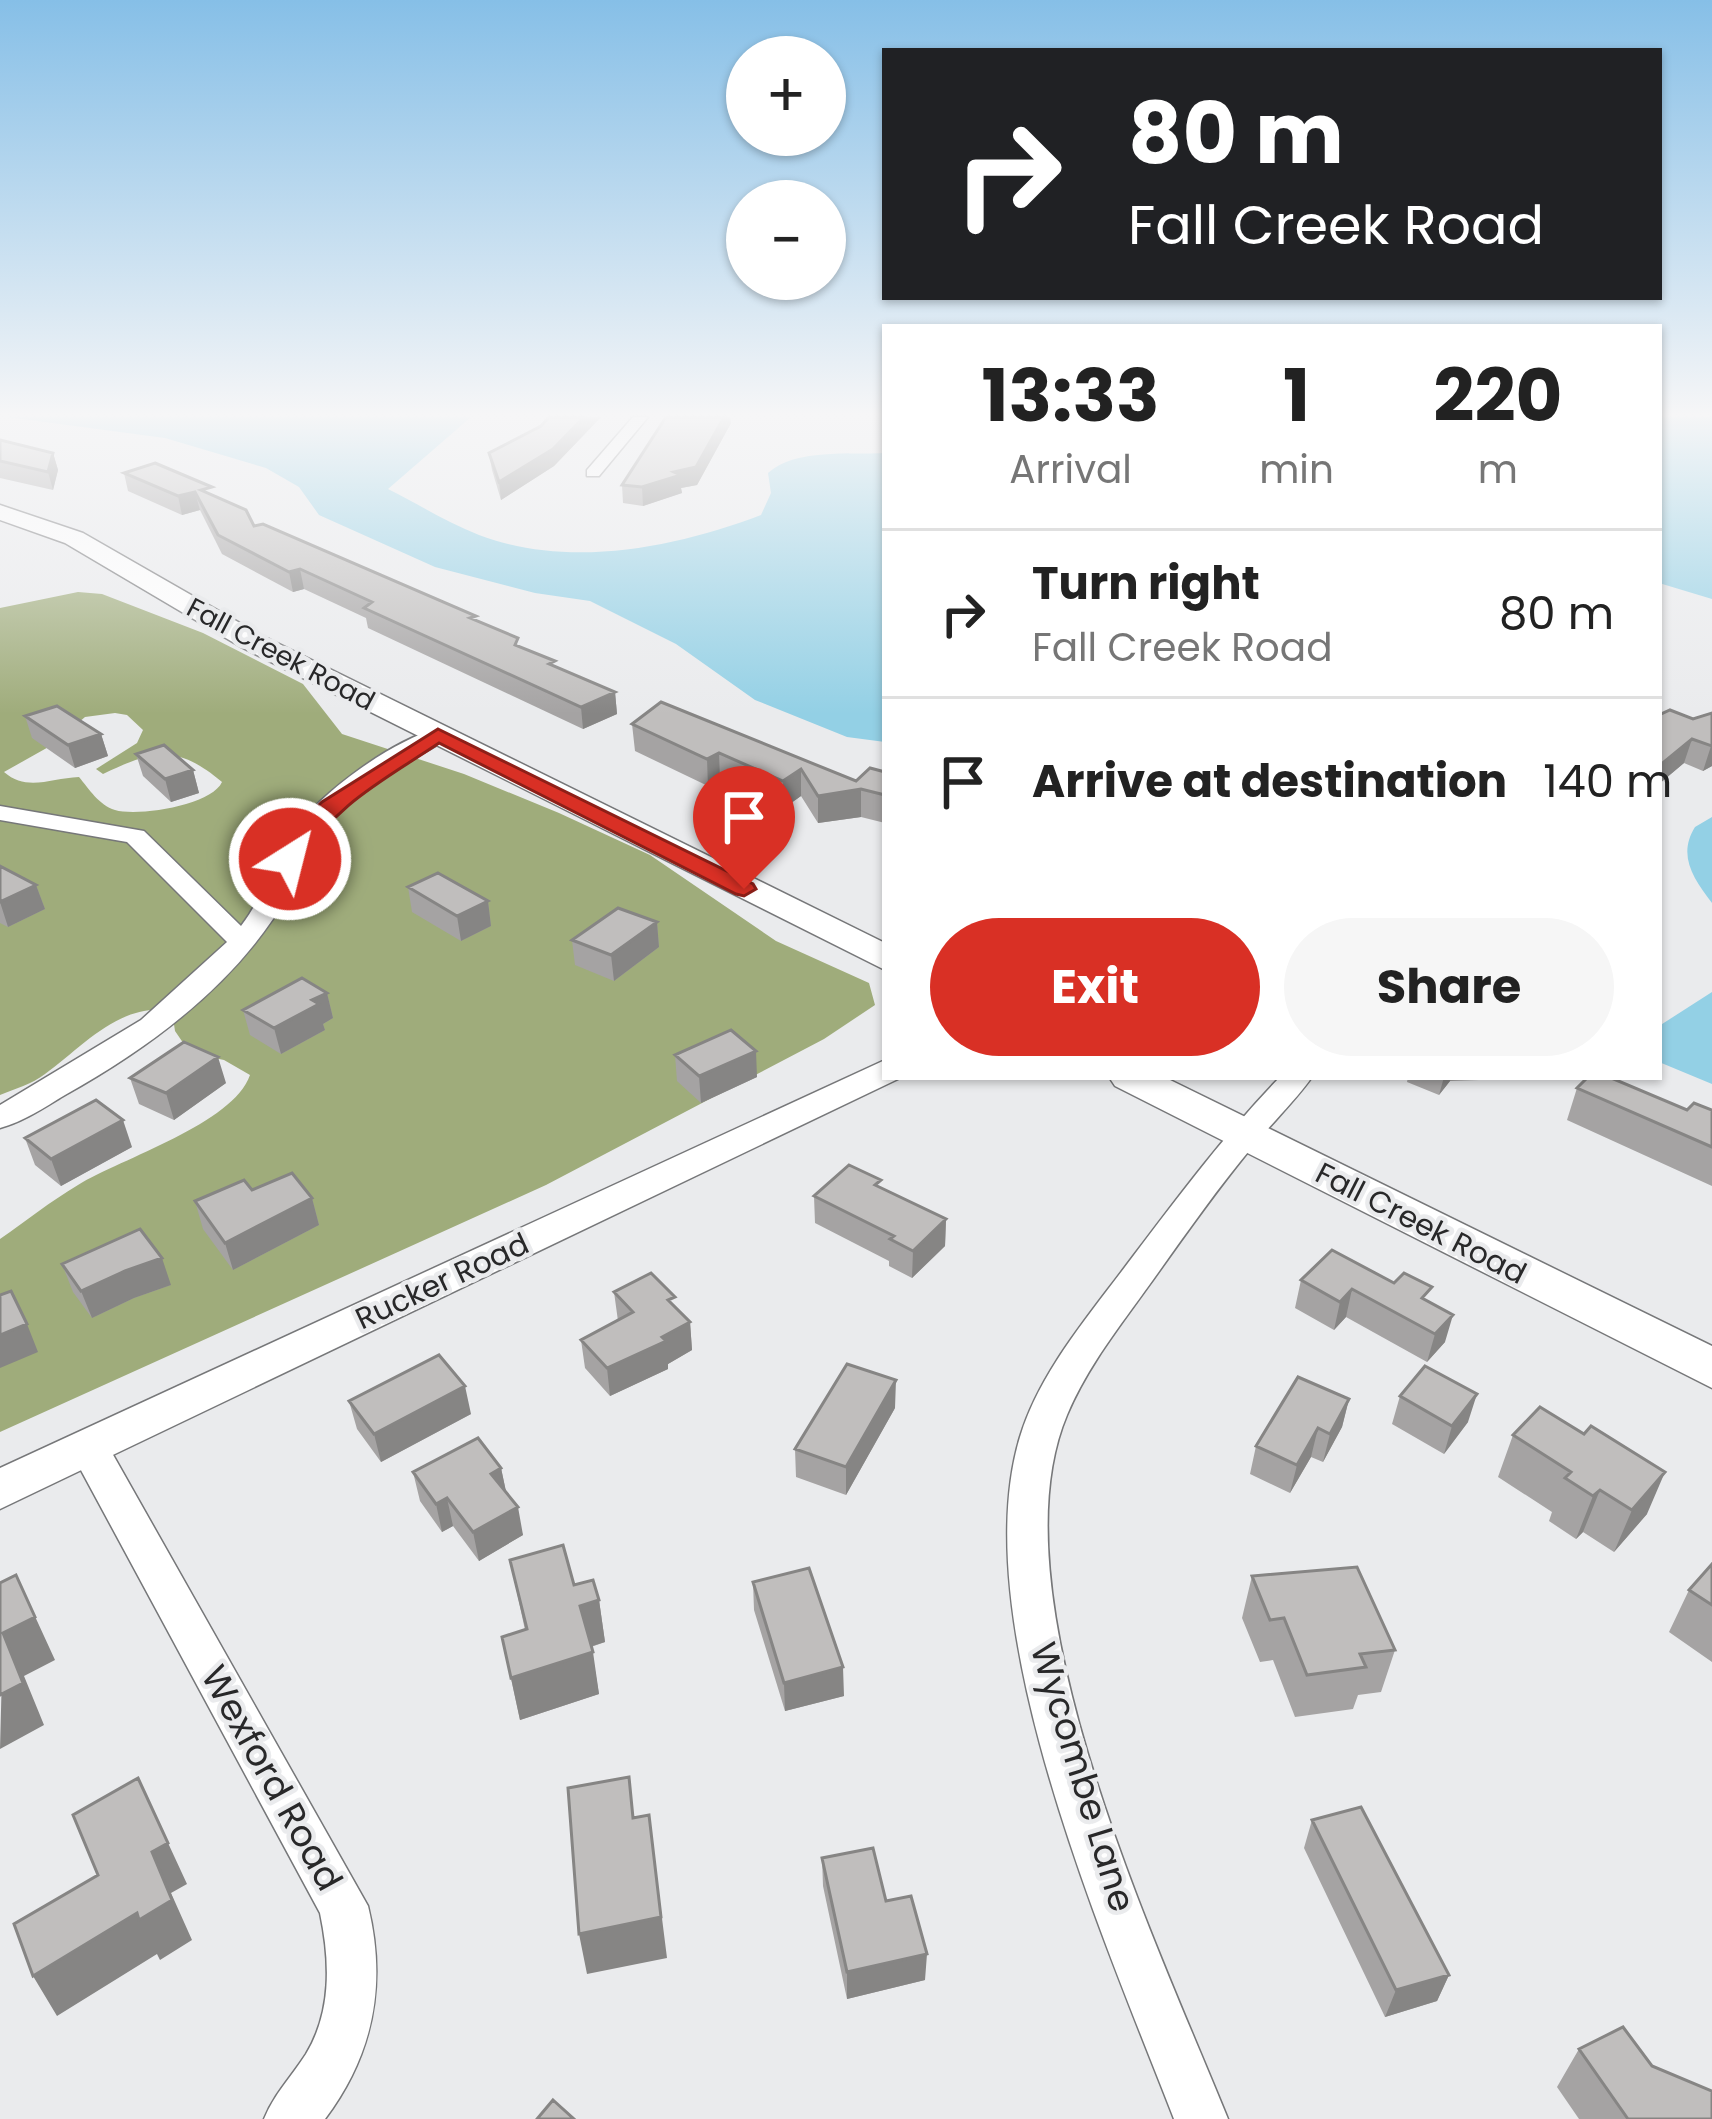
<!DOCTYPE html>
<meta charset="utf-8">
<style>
body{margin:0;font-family:Poppins,sans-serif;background:#f6f6f6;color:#222;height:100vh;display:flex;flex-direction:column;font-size:45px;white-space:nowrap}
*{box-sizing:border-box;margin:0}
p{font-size:39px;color:#767676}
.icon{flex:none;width:66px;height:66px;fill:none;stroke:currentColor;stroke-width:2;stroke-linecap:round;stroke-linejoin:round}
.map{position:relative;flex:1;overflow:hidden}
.panel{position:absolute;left:882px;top:324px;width:780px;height:756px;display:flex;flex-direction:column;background:#fff;border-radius:0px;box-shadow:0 3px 9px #0004}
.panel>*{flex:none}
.banner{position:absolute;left:882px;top:48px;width:780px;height:252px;border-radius:0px;box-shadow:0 3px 9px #0004;background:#202124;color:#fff;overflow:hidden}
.controls{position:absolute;left:726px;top:36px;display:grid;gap:24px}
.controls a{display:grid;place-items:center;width:120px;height:120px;border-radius:50%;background:#fff;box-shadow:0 3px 9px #0004;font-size:60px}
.pin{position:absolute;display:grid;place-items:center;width:102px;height:102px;color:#fff;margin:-123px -51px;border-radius:50% 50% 50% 0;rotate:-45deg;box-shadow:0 0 12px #0007}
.pin .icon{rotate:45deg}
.me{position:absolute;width:132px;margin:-66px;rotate:36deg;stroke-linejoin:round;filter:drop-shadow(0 0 9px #0008)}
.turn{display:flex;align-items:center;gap:42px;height:252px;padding:0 48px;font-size:54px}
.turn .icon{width:156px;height:156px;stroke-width:2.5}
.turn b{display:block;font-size:84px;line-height:102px}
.eta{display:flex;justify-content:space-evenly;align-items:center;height:204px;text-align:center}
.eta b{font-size:72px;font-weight:700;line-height:84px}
.primary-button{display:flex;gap:24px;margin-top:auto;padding:24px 48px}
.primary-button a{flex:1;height:138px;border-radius:72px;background:#d93025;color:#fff;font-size:48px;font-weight:700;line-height:138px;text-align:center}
.primary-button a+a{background:#f6f6f6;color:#222}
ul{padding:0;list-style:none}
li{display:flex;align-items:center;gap:36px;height:168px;padding:0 48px;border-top:3px solid #e0e0e0}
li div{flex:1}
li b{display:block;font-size:45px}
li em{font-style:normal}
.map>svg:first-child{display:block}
.forest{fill:#9fac7b;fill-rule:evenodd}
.water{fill:#93d0e5}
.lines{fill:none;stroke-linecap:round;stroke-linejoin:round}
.minor-casing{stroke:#767779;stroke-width:3}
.tertiary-casing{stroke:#767779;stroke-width:3}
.secondary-casing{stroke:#767779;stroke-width:3}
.minor{fill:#fff;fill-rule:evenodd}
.tertiary{fill:#fff;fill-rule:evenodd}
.secondary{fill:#fff;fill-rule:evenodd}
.wall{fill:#a5a3a3}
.shaded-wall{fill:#868584}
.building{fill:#c0bebd;stroke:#868584;stroke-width:3}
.route{fill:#d93025;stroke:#8d1f18;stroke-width:3}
.labels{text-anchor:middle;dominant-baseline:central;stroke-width:9;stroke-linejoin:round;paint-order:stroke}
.far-street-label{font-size:27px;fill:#282829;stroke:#eaebed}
.street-label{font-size:30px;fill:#282829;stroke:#eaebed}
.near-street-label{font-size:36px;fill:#282829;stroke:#eaebed}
</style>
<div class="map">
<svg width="1712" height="2119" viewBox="0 0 1712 2119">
<rect width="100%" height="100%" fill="#eaebed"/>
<path class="forest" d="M78 592 102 594 203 633 303 684 342 734 464 774 559 813 650 855 776 941 869 983 875 1005 824 1039 546 1185 0 1432V1239C26 1221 51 1201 78 1185 122 1158 233 1124 250 1075L224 1060 190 1053 175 1031 172 1011C119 1002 84 1046 45 1074 32 1084 15 1089 0 1095V608ZM115 713 127 715 143 730 137 743 96 769 103 774C153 750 177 744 222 782 212 805 138 817 115 810 99 805 89 789 79 777 51 778 27 792 4 772L52 745 85 717Z"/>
<path class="water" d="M7 417H471L388 489C418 504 448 523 479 535 569 569 674 548 761 515L771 493 768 473C796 448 849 455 885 453V742L847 737 755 700 676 644 590 601 535 593 435 567 319 515 299 487 266 468 165 438Z
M1659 417H1712V599L1659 583Z
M1712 817V903C1694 879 1677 856 1695 827Z
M1712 992V1084L1659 1062V1026Z"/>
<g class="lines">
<g class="minor-casing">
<path id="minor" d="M633 417H648L599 476H587V470Z
M438 728 449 735 446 740C404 764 359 787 326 823 301 850 294 888 273 919 222 994 144 1051 65 1095 45 1107 23 1122 0 1128V1105L141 1020 227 942 127 842 0 820V806L144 831 241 926C261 900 269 872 285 844 310 799 389 742 438 728Z
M1280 1077H1312C1295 1101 1272 1123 1253 1146 1216 1190 1183 1238 1150 1284 1120 1326 1087 1367 1067 1415 991 1595 1158 1946 1228 2119H1174C1106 1943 964 1622 1020 1437 1039 1374 1086 1319 1125 1267 1174 1202 1223 1136 1280 1077Z
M89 1433 103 1437 368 1906C387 1984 374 2054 325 2119H264C274 2094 292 2076 306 2054 332 2011 330 1961 320 1913L69 1448 75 1437Z"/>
</g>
<g class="tertiary-casing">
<path id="tertiary" d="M885 1060V1077L898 1079 0 1509V1468Z"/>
</g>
<g class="secondary-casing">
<path id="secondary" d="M0 505 83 533 261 635 885 943V970L241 647 65 543 0 520Z
M1109 1077H1164L1712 1346V1388L1115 1086Z"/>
</g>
<use href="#minor" class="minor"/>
<use href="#tertiary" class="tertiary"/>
<use href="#secondary" class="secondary"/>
</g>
<path class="wall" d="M549 417H601L554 466 501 500 492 470 489 453 541 426Z
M731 423 697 485 681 488 682 493 643 506 623 503 622 485Z
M0 440 53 453 58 470 53 490 0 478Z
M124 473 213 496 254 526 477 621 556 667 615 692 617 714 583 729 368 628 366 618 304 589 293 592 222 554 200 510 182 515 128 491Z
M1712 713V766L1703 771 1684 763 1659 784V715L1693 719Z
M25 716 101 734 108 756 75 768 32 738Z
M632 724 856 781 885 772V823L861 817 818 823 801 796 784 808 720 780 708 786 635 751Z
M136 754 193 770 199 793 171 802 143 776Z
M0 866 36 885 45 909 8 927 0 923Z
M408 887 488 901 491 926 461 941 412 912Z
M657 922 659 947 614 981 575 965 572 940Z
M327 993 333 1018 323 1024 325 1030 281 1054 250 1035 243 1010Z
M675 1055 757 1077 701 1103 677 1081Z
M1408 1077H1509L1508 1079 1450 1081 1439 1095 1407 1082Z
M130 1078 226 1083 174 1120 139 1104Z
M1577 1088 1687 1110H1712V1186L1567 1120Z
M25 1138 132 1147 61 1186 35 1165Z
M881 1188 946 1219 945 1246 912 1278 889 1266V1261L815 1223 814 1196Z
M312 1198 319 1225 233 1270 203 1229 195 1201Z
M62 1264 171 1285 134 1298 92 1318 73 1292Z
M1301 1280 1428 1301 1445 1342 1427 1362 1346 1317 1334 1330 1295 1308Z
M614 1292 676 1307 690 1322 692 1350 668 1364V1369L610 1396 585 1368 581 1340 618 1321Z
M1400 1396 1468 1422 1444 1454 1392 1424Z
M1349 1399 1342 1427 1323 1462 1311 1457 1290 1493 1250 1474 1256 1446Z
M349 1401 471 1414 381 1462 357 1429Z
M895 1408 846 1495 796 1477 795 1449Z
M1513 1435 1647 1514 1614 1552 1583 1532 1576 1539 1549 1521 1552 1512 1498 1477Z
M501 1468 506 1492 523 1535 479 1561 453 1526 442 1532 420 1501 413 1472Z
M510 1560 574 1585 599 1600 605 1642 591 1647 599 1694 520 1720 502 1637 525 1630Z
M1712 1564V1662L1669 1632 1689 1590Z
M1252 1576 1395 1650 1381 1692 1358 1695 1353 1709 1295 1717 1273 1660 1260 1662 1242 1618Z
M753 1582 844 1696 785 1711 754 1610Z
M1312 1820 1449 1975 1437 2001 1385 2017 1304 1848Z
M822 1858 886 1901 925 1980 847 1999 823 1886Z
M1579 2049 1652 2066 1712 2119H1579L1557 2087Z"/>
<path class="shaded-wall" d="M584 417H601L554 466 501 500 499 482Z
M724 417H730L731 423 697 485 681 488 682 493 643 506 642 487 674 472Z
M53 453 58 470 53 490 48 472Z
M195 492 200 510 182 515 178 496Z
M300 569 304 589 293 592 289 572Z
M615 692 617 714 583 729 581 707Z
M101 734 108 756 75 768 68 745Z
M1692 739 1684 763 1659 784V766Z
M1712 746V766L1703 771 1711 746Z
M719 753 720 780 708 786 707 759Z
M801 769V796L784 808 783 781Z
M193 770 199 793 171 802 165 779Z
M861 789V817L818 823V796Z
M36 885 45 909 8 927 0 902Z
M488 901 491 926 461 941 457 916Z
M657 922 659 947 614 981 611 955Z
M327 993 333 1018 323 1024 325 1030 281 1054 274 1028 312 1000Z
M756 1051 757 1077 701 1103 699 1076Z
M218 1057 226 1083 174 1120 166 1093Z
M1444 1077H1451L1450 1081 1439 1095Z
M123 1120 132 1147 61 1186 51 1159Z
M312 1198 319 1225 233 1270 225 1243Z
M946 1219 945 1246 912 1278 913 1251Z
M162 1258 171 1285 134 1298 92 1318 81 1291 125 1271Z
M1352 1289 1346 1317 1334 1330 1340 1302Z
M1453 1315 1445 1342 1427 1362 1435 1334Z
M690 1322 692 1350 668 1364V1369L610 1396 607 1368Z
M27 1324 38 1352 0 1368V1335Z
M896 1380 895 1408 846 1495V1467Z
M465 1386 471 1414 381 1462 374 1434Z
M1477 1394 1468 1422 1444 1454 1452 1426Z
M1349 1399 1342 1427 1323 1462 1330 1434Z
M1318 1428 1311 1457 1290 1493 1297 1465Z
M501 1468 507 1496 491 1474Z
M1665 1472 1647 1514 1614 1552 1632 1510Z
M1600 1490 1583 1532 1576 1539 1593 1496Z
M447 1498 453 1526 442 1532 436 1504Z
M518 1507 523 1535 479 1561 473 1532Z
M16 1575 55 1660 24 1676 44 1725 0 1749 3 1633Z
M599 1600 605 1642 586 1648 580 1606Z
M593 1652 599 1694 520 1720 511 1678Z
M843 1667 844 1696 785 1711 784 1683Z
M138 1778 187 1884 171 1893 192 1940 160 1960 157 1954 57 2016 33 1976 152 1852Z
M649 1815 667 1958 587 1974 579 1934Z
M927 1954 925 1980 847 1999V1972Z
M1449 1975 1437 2001 1385 2017 1396 1990Z"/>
<path class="building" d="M549 417H584L553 449 499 482 489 453 541 426Z
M666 417H724L696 467 674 472 681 475 642 487 622 485Z
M0 440 53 453 48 472 0 461Z
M155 463 212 487 201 490 246 510 254 526 263 524 476 616 470 618 518 638 515 645 555 661 549 664 615 692 581 707 364 608 372 602 300 569 289 572 218 535 195 492 178 496 124 473Z
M661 702 856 781 870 768 885 772V795L861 789 818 796 801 769 783 781 719 753 707 759 632 724Z
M57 706 101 734 68 745 25 716Z
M1670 710 1693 719 1712 713V746L1692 739 1659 766V715Z
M164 745 193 770 165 779 136 754Z
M0 866 36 885 0 902Z
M438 873 488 901 457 916 408 887Z
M618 908 657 922 611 955 572 940Z
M302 978 327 993 312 1000 319 1004 274 1028 243 1010Z
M731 1030 756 1051 699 1076 675 1055Z
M184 1042 218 1057 166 1093 130 1078Z
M1588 1077H1609L1687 1110 1694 1103 1712 1110V1147L1577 1088Z
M96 1100 123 1120 51 1159 25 1138Z
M849 1165 881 1180 875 1185 946 1219 913 1251 890 1239 894 1236 814 1196Z
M292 1173 312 1198 225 1243 195 1201 244 1180 252 1190Z
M140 1229 162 1258 125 1271 81 1291 62 1264Z
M1332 1250 1394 1283 1404 1273 1432 1287 1422 1298 1453 1315 1435 1334 1352 1289 1340 1302 1301 1280Z
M651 1273 675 1297 668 1300 690 1322 662 1337 666 1341 607 1368 581 1340 633 1312 614 1292Z
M11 1291 27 1324 0 1335V1295Z
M439 1355 465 1386 374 1434 349 1401Z
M847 1364 896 1380 846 1467 795 1449Z
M1425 1366 1477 1394 1452 1426 1400 1396Z
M1298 1377 1349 1399 1330 1434 1318 1428 1297 1465 1256 1446Z
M1540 1407 1584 1434 1591 1426 1665 1472 1632 1510 1600 1490 1593 1496 1565 1478 1571 1472 1513 1435Z
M478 1438 501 1468 491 1474 518 1507 473 1532 447 1498 436 1504 413 1472Z
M563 1545 574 1585 593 1580 599 1600 580 1606 593 1652 511 1678 502 1637 527 1629 510 1560Z
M1712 1564V1605L1689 1590Z
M1357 1567 1395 1650 1360 1654 1366 1667 1307 1675 1284 1618 1270 1620 1252 1576Z
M809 1568 843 1667 784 1683 753 1582Z
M16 1575 35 1617 3 1633 23 1683 0 1695V1583Z
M629 1777 633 1818 649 1815 661 1917 579 1934 568 1788Z
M138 1778 168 1843 152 1852 172 1900 139 1920 137 1913 33 1976 14 1924 98 1875 73 1815Z
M1361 1807 1449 1975 1396 1990 1312 1820Z
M873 1848 886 1901 911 1896 927 1954 847 1972 822 1858Z
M1623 2027 1652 2066 1712 2091V2119H1628L1579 2049Z
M553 2100 574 2119H537Z"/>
<linearGradient id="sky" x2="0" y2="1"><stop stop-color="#86bfe7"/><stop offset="0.58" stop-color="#f6f6f7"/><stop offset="1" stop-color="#f6f6f7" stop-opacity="0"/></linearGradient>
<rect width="1712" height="714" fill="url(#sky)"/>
<path class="route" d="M438 729 753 884 756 889 744 896 736 894 439 743C381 782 336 803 298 864H281L278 859 296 827 322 802Z"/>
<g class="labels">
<g class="far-street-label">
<text transform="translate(281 654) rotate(28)">Fall Creek Road</text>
</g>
<g class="street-label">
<text transform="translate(1421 1223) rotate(27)">Fall Creek Road</text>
<text transform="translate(442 1281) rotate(-25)">Rucker Road</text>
</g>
<g class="near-street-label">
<text transform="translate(1083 1777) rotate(73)">Wycombe Lane</text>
<text transform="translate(272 1778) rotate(61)">Wexford Road</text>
</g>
</g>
</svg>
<div class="controls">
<a>+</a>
<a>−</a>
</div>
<div class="pin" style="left:744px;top:889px;background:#d93025"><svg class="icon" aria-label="arrive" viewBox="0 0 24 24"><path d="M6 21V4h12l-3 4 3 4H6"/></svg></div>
<svg class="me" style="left:290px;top:859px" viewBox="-20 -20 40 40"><circle r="17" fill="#d93025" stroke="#fff" stroke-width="3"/><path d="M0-11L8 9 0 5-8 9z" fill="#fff"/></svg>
<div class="banner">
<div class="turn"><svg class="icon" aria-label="right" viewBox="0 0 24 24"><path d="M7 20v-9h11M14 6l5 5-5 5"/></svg><div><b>80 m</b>Fall Creek Road</div></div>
</div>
<section class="panel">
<div class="eta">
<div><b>13:33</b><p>Arrival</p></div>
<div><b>1</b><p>min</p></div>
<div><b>220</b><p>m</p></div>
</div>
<ul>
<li><svg class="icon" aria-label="right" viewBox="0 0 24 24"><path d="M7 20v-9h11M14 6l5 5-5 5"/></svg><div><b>Turn right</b><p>Fall Creek Road</p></div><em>80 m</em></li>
<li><svg class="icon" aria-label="arrive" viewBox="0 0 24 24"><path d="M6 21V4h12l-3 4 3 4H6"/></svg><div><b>Arrive at destination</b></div><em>140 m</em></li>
</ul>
<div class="primary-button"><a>Exit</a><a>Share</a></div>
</section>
</div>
